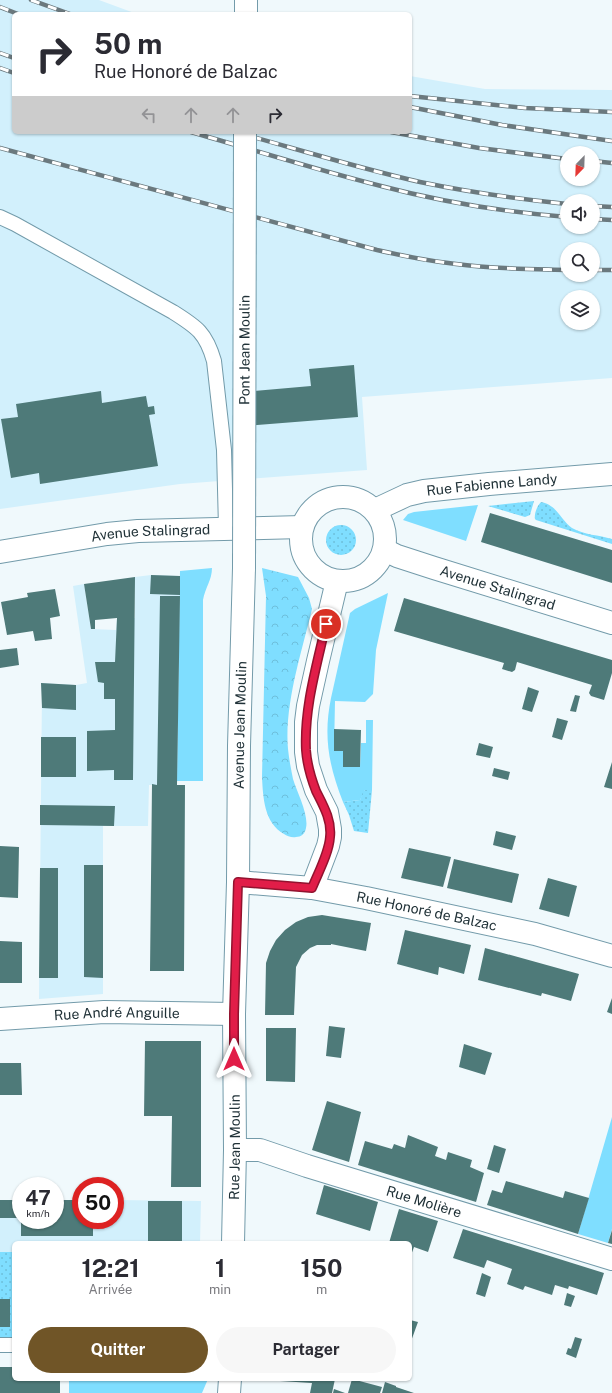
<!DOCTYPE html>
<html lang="fr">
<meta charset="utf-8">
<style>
body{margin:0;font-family:"Public Sans",sans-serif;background:#f7f7f7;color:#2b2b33;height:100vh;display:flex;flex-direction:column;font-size:15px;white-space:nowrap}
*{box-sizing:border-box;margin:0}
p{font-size:13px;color:#7c7c81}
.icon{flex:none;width:22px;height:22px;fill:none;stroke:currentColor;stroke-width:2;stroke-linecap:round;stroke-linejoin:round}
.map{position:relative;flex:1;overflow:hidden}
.drawer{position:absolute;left:12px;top:1241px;width:400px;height:140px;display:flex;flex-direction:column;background:#fff;border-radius:6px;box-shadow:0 1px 3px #0004}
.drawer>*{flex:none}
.hud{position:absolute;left:12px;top:12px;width:400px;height:122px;border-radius:6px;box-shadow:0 1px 3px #0004;background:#fff;color:#2b2b33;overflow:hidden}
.needle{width:26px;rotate:203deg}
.controls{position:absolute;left:560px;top:146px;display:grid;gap:8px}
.controls a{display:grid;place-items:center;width:40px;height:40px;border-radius:50%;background:#fff;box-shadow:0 1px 3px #0004;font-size:20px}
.speed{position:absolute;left:12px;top:1177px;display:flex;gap:8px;font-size:20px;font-weight:700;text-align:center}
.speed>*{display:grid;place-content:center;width:52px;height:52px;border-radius:50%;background:#fff;box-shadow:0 1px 3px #0004;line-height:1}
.speed small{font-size:10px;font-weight:400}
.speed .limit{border:6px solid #d22;background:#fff;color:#111}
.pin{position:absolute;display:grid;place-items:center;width:34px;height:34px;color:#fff;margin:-17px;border:2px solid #fff;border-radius:50%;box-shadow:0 1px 4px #0007}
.me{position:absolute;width:44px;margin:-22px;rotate:0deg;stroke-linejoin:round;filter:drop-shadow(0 0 3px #0008)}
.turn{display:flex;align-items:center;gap:14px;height:84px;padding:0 16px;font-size:18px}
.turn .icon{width:52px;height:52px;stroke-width:2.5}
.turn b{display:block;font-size:28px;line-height:34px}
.lanes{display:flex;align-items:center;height:38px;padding:0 16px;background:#0003;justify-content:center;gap:20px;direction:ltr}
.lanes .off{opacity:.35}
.eta{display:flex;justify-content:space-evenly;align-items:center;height:68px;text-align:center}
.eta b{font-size:24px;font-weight:700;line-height:28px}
.action{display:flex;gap:8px;margin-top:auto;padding:8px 16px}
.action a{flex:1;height:46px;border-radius:24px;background:#705527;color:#fff;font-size:16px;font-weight:700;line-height:46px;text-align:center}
.action a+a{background:#f7f7f7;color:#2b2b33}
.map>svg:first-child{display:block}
.built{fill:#d2f0fc;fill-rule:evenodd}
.green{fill:#7fdeff}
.forest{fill:url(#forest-crowns)}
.garden{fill:url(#garden-dots)}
.building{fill:#4e7a79}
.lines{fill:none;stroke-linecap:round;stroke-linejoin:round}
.lane-casing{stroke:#739baa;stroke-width:16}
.street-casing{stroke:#739baa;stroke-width:24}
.secondary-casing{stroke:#739baa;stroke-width:24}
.lane{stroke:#fff;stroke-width:14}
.street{stroke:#fff;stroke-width:22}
.secondary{stroke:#fff;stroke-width:22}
.rail-casing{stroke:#6b797e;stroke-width:4.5}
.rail{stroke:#fff;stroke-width:3;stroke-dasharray:9;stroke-linecap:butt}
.secondary-bridge-casing{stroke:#739baa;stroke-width:24;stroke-linecap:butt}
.secondary-bridge{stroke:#fff;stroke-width:22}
.route-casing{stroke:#92132f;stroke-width:10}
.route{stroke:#e11d48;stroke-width:7}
.labels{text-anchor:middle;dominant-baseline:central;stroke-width:4;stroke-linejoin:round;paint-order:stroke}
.street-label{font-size:14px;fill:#213238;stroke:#fff}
</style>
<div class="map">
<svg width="612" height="1393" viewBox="0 0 612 1393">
<defs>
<pattern id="forest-crowns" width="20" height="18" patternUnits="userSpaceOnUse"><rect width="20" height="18" fill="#7fdeff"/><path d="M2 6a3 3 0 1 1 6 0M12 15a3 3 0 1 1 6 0" fill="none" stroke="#6dbfdb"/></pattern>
<pattern id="garden-dots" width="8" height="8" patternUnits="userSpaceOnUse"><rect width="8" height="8" fill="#7fdeff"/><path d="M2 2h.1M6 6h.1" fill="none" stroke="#6dbfdb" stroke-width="1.8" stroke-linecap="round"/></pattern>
</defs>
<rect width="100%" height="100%" fill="#f0f9fc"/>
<path class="built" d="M0 0H99L137 14H14V132H410V76L485 89 612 90V378L362 397 367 470 180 484 0 509ZM567 153H593V179H567ZM567 201H593V227H567ZM567 249H593V275H567ZM567 297H593V323H567Z
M151 575 180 576 177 785H149L148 826H103V994L39 999 42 691 41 683 76 685 87 683 73 586 84 584 91 629 116 630 117 618H135V577Z
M0 1200H21V1220H55V1200H81V1220H115V1200L201 1201 200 1243H14V1252H0Z"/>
<path class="green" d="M478 505 466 541 403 520 408 514 414 512Z
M212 568C212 580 205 588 203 600V781H177L180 571Z
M388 593 376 650 373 694 365 702 335 701 334 751H343V767H360L361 743H366V720H373L372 790H365L360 800 343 802C329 766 323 737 331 698L350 613 355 609Z
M612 1117V1229L608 1243 578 1234Z
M69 1379 192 1380 193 1379H208L202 1393H69Z"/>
<path class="forest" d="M262 568 298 577 309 598 312 609C302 651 284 705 288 749 289 759 291 769 293 779 297 792 309 815 306 828 305 834 301 837 296 837 292 838 287 836 284 834 264 823 263 797 262 777L266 596Z"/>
<path class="garden" d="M534 501 530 515 525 517 488 506Z
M541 502C557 505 560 519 572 528 584 535 599 535 612 539V544L536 520 535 519C534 514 537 506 541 502Z
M326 540a15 15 0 1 1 30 0a15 15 0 1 1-30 0Z
M365 790H372L368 833 354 831 349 815 343 802 360 800 363 792Z
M0 1252H14V1339H0Z"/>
<path class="building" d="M354 365 358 417 244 426 241 392 311 386 309 369Z
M101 391 102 403 146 396 148 407 154 406 155 414 149 415 158 466 40 484 39 473 11 478 1 419 18 417 16 404Z
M490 513 612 550V583L481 542Z
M151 575 180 576V595L150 594Z
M135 577 133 780H114V770L87 771V731L115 730V699H104V683L98 682 95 662H115L117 618 95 620V629H91L84 584Z
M55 589 60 616 50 618 52 639 35 641 33 631 7 635 1 602 28 597 27 593Z
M160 596H180L177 785H185L184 971H150L152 784 157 785Z
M404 598 612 660V673L604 700 591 696 589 693 592 685 517 662 515 670 512 672 502 669 504 663 394 631Z
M17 648 19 665 0 668V650Z
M41 683 76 685V710L42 708Z
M528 687 539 691 532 712 522 709Z
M575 695 580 696 576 712 570 711Z
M557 718 568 721 562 740 552 737Z
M334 729 361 730 360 767H343V751H334Z
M41 737H76V777H41Z
M479 743 493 747 490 758 476 755Z
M612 762V789L604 787Z
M494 768 510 772 508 780 492 776Z
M40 805 115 806 114 826 40 825Z
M496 831 516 836 512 850 493 845Z
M0 846 19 847 18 898 0 897Z
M409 848 451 857 443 887 401 878Z
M454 859 519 874 512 903 447 888Z
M84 865H103V978L84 977Z
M40 868H58V978H39Z
M548 878 577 886 569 917 539 909Z
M322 915 371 923 366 951 331 944V945H317L310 948 302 955 296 967 294 1015H265L266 963 270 951 276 940 285 930 296 922 308 917Z
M405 930 471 945 464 974 439 967 438 975 397 964Z
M0 941 22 942V983H0Z
M485 948 579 974 571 1001 542 993 541 996 478 980Z
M612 998V1014L607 1012Z
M329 1026 345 1028 341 1058 326 1056Z
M266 1028H296L295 1082 266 1081Z
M145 1041H201V1187H171L172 1116H144Z
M464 1044 492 1053 485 1075 459 1067Z
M0 1063H21L22 1095H0Z
M327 1101 361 1112 349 1162 312 1150Z
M408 1135 438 1147 435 1156 446 1160 448 1152 472 1160 470 1167 484 1173 476 1202 358 1165 365 1141 392 1149 394 1144 405 1148Z
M494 1145 506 1149 499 1173 487 1169Z
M506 1181 563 1198 565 1191 589 1198 578 1234 487 1205 492 1190 502 1193Z
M324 1185 378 1202 370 1231 316 1214Z
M0 1200H18L17 1218H0Z
M55 1200H81V1220H93V1236H21V1220H55Z
M148 1201H182V1243H148Z
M399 1209 438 1221 428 1252 414 1247 410 1258V1243H389Z
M463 1229 604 1273 597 1295 569 1286 568 1289 555 1285 552 1295 525 1286 523 1290 507 1284 512 1269 487 1260 484 1268 453 1258Z
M612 1230V1244L608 1243Z
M262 1241H292V1243H262Z
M482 1273 491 1277 485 1297 476 1294Z
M567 1293 575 1296 571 1307 564 1305Z
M0 1299H10V1327H0Z
M410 1320 418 1322 410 1344Z
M575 1337 582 1339 576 1358 566 1354 568 1348 571 1349Z
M0 1367H14V1379H60V1393H0Z
M264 1379H335L332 1393H310L312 1383 264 1380Z
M352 1379 382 1387 380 1393H348Z
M385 1382 396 1386V1387L414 1393H382Z
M334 1389 345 1393H333Z"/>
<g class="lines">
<g class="lane-casing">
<path id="lane" d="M0 217 15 224 173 312C197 327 206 333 214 361L224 450 226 528
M0 1345H14"/>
</g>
<g class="street-casing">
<g id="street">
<path id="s1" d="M375 510 407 495 424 491 489 484 612 474"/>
<path id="s2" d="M312 888 366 898 535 934 612 956"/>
<path id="s3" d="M0 1019 104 1012 234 1014"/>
<path id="s4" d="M235 1150H260L307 1166 612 1259"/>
</g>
</g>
<g class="secondary-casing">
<g id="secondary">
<path d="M246 14V0"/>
<circle cx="343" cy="539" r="42"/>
<path id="s5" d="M385 550 397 556 434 568 612 623"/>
<path id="s6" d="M0 552 107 534 138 531 302 527"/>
<path d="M238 882 312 888 328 846 330 837V829L327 812 316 790 308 766 306 752V722L308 706 318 661 337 581"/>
<path id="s7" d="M233 1243 235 1150 234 1014 238 882 239 746 244 568"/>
<path d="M229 1393 230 1379"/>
</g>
</g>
<use href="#lane" class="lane"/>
<use href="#street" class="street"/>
<use href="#secondary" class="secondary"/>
<g class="rail-casing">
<path id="rail" d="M31 0 70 14
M0 7 18 14
M0 53 14 58
M0 68 14 73
M410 96 525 108 612 112
M410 107 502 125 612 141
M191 132C254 150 317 170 381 186 442 202 504 212 567 217
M235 132C297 149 358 168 420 182 468 192 518 199 567 204
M391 132 479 148 567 159
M0 148 377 250C403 256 429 261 456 264 493 269 530 269 567 270
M593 161 612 163
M593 206 612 207
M593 219 612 220
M593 270H612"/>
</g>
<use href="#rail" class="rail"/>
<g class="secondary-bridge-casing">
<g id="secondary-bridge">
<path id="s8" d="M244 568 245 132"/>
</g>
</g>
<use href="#secondary-bridge" class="secondary-bridge"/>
</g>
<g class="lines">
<g class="route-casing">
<path id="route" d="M234 1059V1014L238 882 312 888C318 873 329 853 330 837 332 820 323 805 316 791 311 778 307 764 306 750 304 707 317 665 326 624"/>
</g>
<use href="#route" class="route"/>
</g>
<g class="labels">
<g class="street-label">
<text stroke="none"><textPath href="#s8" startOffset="218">Pont Jean Moulin</textPath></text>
<text stroke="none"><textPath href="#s1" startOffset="121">Rue Fabienne Landy</textPath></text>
<text stroke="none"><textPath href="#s6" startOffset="152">Avenue Stalingrad</textPath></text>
<text stroke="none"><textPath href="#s5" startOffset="119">Avenue Stalingrad</textPath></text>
<text stroke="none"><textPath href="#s7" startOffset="518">Avenue Jean Moulin</textPath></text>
<text stroke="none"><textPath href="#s2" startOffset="117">Rue Honoré de Balzac</textPath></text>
<text stroke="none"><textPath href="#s3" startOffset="117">Rue André Anguille</textPath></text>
<text stroke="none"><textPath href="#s7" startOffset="96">Rue Jean Moulin</textPath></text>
<text stroke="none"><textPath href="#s4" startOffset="197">Rue Molière</textPath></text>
</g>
</g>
</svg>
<div class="controls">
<a><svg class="needle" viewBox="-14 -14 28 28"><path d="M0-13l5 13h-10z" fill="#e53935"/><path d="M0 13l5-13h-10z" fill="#7c7c81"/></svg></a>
<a><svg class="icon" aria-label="sound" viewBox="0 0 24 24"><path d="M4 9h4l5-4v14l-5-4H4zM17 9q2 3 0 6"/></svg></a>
<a><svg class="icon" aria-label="search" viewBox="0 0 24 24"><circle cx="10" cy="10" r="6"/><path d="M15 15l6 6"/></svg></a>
<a><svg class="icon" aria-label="layers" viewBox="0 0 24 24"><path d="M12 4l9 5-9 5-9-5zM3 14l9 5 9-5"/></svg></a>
</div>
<div class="speed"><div>47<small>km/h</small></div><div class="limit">50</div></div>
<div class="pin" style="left:326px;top:624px;background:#d93025"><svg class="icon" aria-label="arrive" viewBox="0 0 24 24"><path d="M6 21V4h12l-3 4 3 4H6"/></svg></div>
<svg class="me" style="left:234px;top:1059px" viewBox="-20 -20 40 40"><path d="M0-17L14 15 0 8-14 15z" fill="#e11d48" stroke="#fff" stroke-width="4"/></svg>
<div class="hud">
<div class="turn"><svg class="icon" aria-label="right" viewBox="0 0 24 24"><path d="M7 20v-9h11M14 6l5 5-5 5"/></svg><div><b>50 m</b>Rue Honoré de Balzac</div></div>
<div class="lanes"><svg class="icon off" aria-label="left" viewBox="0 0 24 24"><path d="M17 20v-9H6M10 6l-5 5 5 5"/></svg><svg class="icon off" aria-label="ahead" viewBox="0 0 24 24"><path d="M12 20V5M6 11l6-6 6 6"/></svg><svg class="icon off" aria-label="ahead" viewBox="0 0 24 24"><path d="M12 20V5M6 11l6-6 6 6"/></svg><svg class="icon" aria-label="right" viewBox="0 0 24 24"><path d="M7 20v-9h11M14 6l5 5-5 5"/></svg></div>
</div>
<section class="drawer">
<div class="eta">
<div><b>12:21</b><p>Arrivée</p></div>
<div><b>1</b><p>min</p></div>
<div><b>150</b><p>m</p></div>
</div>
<div class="action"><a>Quitter</a><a>Partager</a></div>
</section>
</div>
